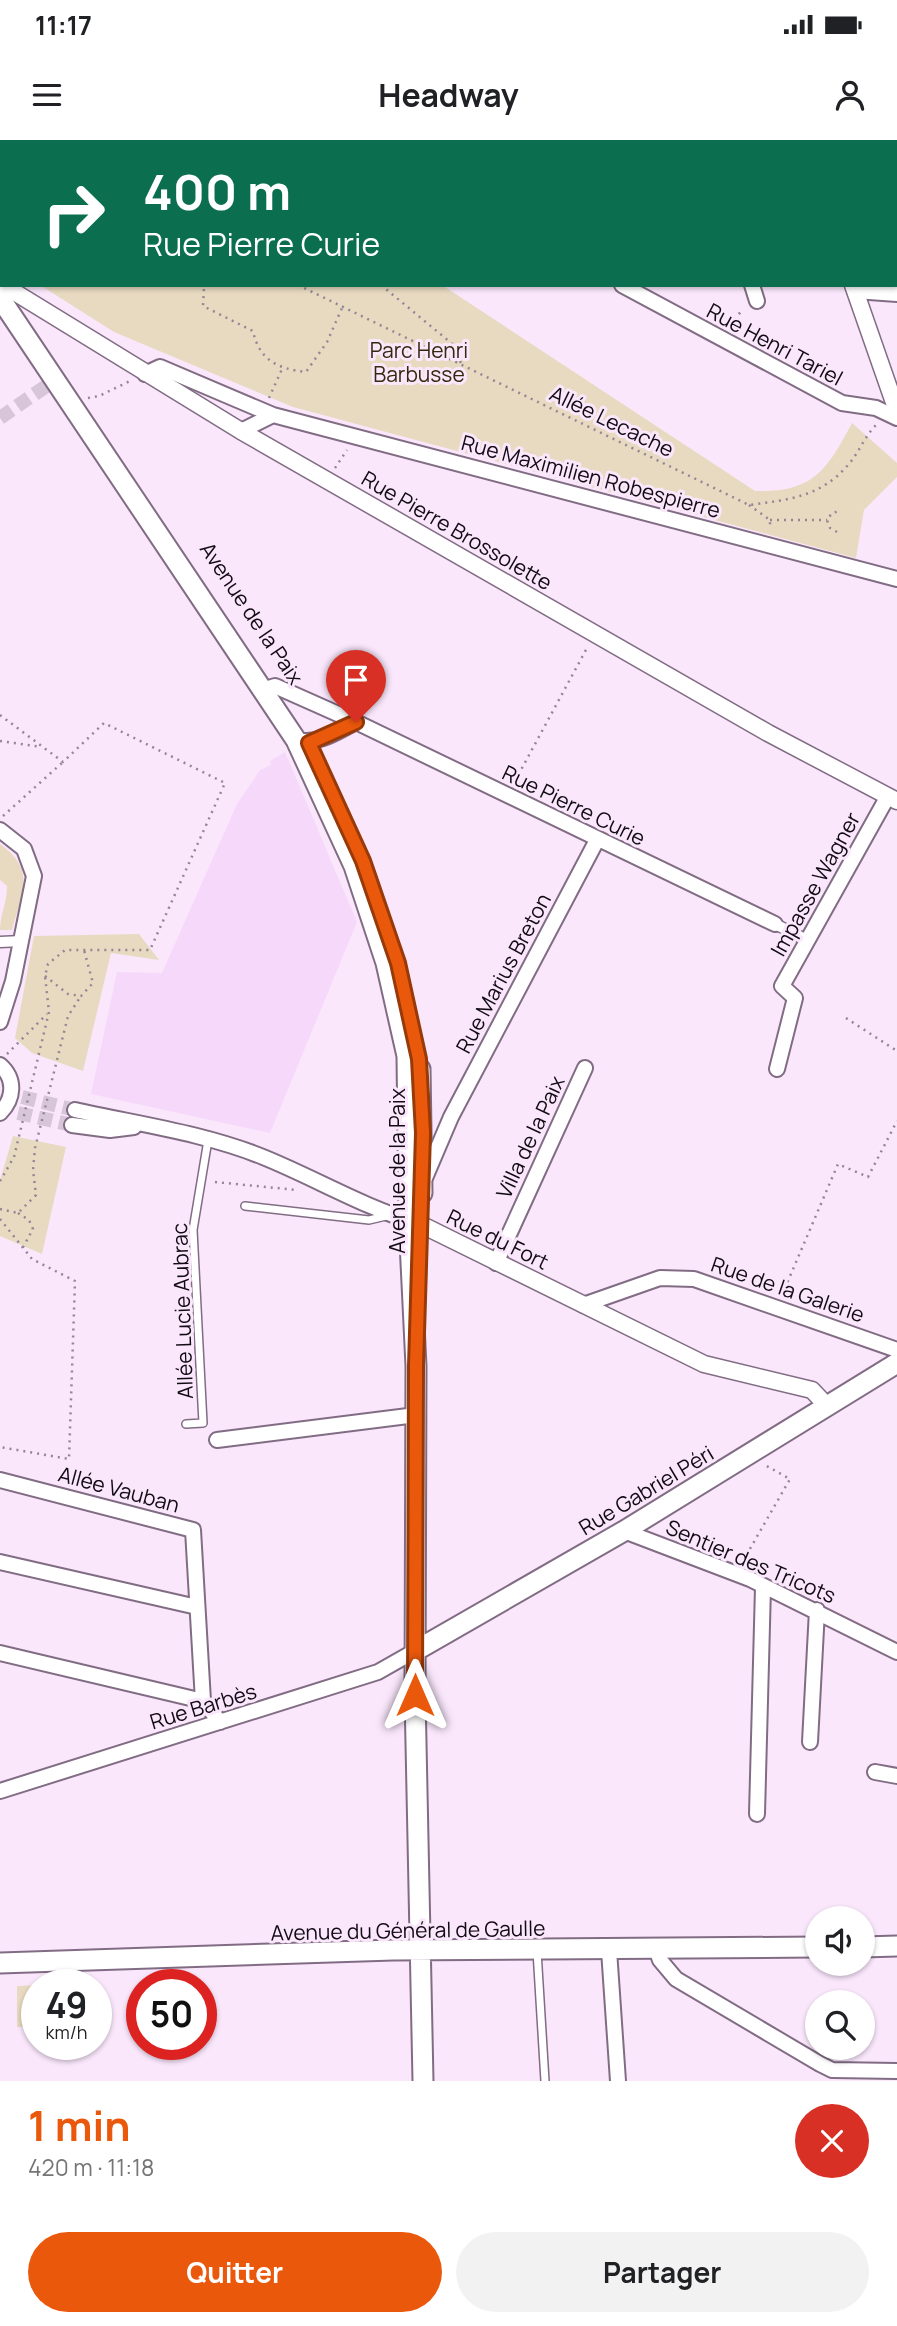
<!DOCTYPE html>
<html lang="fr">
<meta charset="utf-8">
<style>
body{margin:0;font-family:Manrope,sans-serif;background:#f2f2f2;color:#202124;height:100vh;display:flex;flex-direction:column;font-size:26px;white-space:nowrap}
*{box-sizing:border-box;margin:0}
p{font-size:23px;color:#757577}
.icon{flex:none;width:38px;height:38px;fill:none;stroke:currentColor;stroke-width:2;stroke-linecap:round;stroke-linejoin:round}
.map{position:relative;height:1941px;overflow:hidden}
.drawer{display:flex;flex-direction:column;background:#fff;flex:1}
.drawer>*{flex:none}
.top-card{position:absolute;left:0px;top:0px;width:898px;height:147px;box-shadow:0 2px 5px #0004;background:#0b6e4f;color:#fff;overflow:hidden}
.buttons{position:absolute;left:805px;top:1766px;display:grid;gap:14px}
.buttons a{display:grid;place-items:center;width:70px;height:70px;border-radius:50%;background:#fff;box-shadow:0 2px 5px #0004;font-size:35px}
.speed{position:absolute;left:21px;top:1829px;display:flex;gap:14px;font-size:35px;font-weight:700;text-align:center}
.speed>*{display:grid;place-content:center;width:91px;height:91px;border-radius:50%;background:#fff;box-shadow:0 2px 5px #0004;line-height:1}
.speed small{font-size:18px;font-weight:400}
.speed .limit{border:10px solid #d22;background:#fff;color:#111}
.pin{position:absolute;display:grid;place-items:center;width:60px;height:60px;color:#fff;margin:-72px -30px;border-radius:50% 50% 50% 0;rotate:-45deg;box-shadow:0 0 7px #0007}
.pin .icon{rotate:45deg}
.me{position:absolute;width:77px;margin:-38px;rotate:0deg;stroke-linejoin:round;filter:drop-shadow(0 0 5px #0008)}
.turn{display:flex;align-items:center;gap:24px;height:147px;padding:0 28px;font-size:32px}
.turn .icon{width:91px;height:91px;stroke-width:2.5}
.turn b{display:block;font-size:49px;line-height:60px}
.round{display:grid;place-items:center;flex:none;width:74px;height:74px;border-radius:37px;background:#f2f2f2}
.summary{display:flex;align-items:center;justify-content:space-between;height:119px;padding:0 28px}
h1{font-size:42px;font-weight:700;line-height:52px;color:#ea580c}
.cta{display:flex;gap:14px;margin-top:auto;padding:14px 28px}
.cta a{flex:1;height:80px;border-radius:42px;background:#ea580c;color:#fff;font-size:28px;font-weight:700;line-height:80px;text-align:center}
.cta a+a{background:#f2f2f2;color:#202124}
.status{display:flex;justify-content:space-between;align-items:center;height:49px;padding:0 35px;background:#fff;direction:ltr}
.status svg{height:19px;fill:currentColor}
header{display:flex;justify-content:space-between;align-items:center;height:91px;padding:0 28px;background:#fff;font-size:32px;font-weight:700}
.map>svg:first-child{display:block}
.built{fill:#f6d9fa}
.green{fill:#e8dac0}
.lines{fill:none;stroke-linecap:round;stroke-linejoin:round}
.minor-tunnel{stroke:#d7c6d9;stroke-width:14;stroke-dasharray:14 7;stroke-linecap:butt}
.service-casing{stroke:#816c84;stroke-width:10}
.pedestrian-casing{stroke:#816c84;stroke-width:13}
.minor-casing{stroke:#816c84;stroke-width:18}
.tertiary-casing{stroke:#816c84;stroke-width:19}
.secondary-casing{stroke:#816c84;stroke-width:23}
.path{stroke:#948695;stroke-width:2.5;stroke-dasharray:2 5;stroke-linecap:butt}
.service{stroke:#fff;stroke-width:7}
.pedestrian{stroke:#fff;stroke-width:10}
.minor{stroke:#fff;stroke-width:14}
.tertiary{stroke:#fff;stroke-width:16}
.secondary{stroke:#fff;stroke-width:19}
.route-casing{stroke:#983908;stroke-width:18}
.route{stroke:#ea580c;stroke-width:12}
.labels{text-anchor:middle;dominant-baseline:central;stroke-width:6;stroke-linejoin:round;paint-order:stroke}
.street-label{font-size:21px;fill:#120b13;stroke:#fae7fc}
.park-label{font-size:21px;fill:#35280c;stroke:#fae7fc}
</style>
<div class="status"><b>11:17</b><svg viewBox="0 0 49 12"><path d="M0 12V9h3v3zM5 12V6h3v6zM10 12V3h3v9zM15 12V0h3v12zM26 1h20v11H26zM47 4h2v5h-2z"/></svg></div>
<header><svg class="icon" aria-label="menu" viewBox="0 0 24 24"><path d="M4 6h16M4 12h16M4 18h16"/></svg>Headway<svg class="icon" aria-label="person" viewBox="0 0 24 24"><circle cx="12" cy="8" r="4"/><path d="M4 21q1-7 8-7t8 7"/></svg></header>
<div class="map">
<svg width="897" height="1941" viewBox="0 0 897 1941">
<rect width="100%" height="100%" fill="#fae7fc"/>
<path class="built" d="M285 612 357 782 270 993 91 954 117 832 162 833 237 664 260 630 271 625 270 621Z"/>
<path class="green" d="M0 0H221L224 2H2V118Z
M40 145H442L755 351C813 353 827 330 852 283L897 323V337L864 370 856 418 293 267 114 192Z
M0 704C37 731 22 752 12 790H0C0 775 7 763 7 746L0 740Z
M139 794 159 820 111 813 83 931 32 913 15 898 34 796Z
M13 996 66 1007 42 1114 0 1096V1040Z
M37 1845V1887H17V1846Z"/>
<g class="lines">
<path class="minor-tunnel" d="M0 278 55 240
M22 957 75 970
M18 973 72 985"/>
<g class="service-casing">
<path id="service" d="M245 1066 369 1080 386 1076
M186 1284 203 1283 193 1090 208 1000
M537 1811 545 1941"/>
</g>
<g class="pedestrian-casing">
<path id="pedestrian" d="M775 784 807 800
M0 802 22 801"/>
</g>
<g class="minor-casing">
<path id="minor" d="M398 0 401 2
M622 145 842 263 876 268 897 278
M752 145 757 161
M855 151 897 154
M145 234 160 227 273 275 897 439
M241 291 273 275
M262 550 275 546 356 582C336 592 319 605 296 600
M356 582 775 784
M0 690 24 709 34 736 13 841 0 882
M0 925C16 939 14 959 0 973
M777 929 795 858 782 846 888 656
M75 970C137 984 204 993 263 1017 315 1038 363 1067 417 1083
M72 985 110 990 134 987
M425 1038 451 977 597 700
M496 1123 585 928
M583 1165 660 1138 694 1139 897 1210
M217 1300 416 1275
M0 1340 193 1390 203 1561
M624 1391 750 1439 897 1512
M0 1422 197 1467
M0 1513 203 1561 220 1582
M810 1602 817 1470
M875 1632 897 1636
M0 1651 378 1532 415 1511
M757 1674 763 1447
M656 1809 660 1820 676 1839 820 1924 832 1930 897 1931
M609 1810 618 1941"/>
</g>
<g class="tertiary-casing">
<path id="tertiary" d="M806 0 807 2
M3 145 241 291 768 593 897 661
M853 145 897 271
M422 1085 704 1224 812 1250 827 1266"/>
</g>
<g class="secondary-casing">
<path id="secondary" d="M0 158 296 600 354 726 386 823 407 916 409 1081 416 1226 415 1555 423 1941
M420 929 422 1053
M415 1511 624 1391 897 1223
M863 1807 897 1806
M0 1823 393 1810 817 1807"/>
</g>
<path class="path" d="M4 0 7 2
M116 0 118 2
M179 0 180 2
M146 2 147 0
M896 82H897
M199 145 204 148 203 166 253 191C259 220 278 229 306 232L327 202 342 168
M298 145 749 365C787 360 821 357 848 325 859 313 864 297 876 285
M381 145 456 207 461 224
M730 185 743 169
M88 258 99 256 130 241
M269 258 282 229
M335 328 347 310
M749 365 770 380V389
M770 380H827
M837 392 830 388 827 380 832 373 840 371
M0 575 63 622 104 583 225 643 150 810H65L48 824 45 836 49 872 14 1017 0 1041
M0 601 41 607
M515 641 587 508
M3 676 63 622
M45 836 68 854 81 856 93 843 84 810
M846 878 897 911
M7 914 47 874
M215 1042 297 1050
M0 1069 18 1073 36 1055 33 1030 35 1008 68 876 81 856
M18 1073 29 1080 33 1089 22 1109
M0 1079 32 1119 75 1141 69 1319 0 1307
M782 1155 838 1024 868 1037 897 981
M743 1421 790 1339 765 1325
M77 1844H78"/>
<use href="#service" class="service"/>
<use href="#pedestrian" class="pedestrian"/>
<use href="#minor" class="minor"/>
<use href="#tertiary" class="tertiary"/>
<use href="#secondary" class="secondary"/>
</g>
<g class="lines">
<g class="route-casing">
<path id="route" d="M356 582 309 603 363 721 398 823 419 919 423 993 416 1226 415 1555"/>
</g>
<use href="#route" class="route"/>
</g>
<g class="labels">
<g class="street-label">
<text transform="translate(775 204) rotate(28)">Rue Henri Tariel</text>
<text transform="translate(612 281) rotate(26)">Allée Lecache</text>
<text transform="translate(591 336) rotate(15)">Rue Maximilien Robespierre</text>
<text transform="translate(457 390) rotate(30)">Rue Pierre Brossolette</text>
<text transform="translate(252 473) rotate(56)">Avenue de la Paix</text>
<text transform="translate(574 665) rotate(26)">Rue Pierre Curie</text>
<text transform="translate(815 744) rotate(-61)">Impasse Wagner</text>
<text transform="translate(503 833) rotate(-62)">Rue Marius Breton</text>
<text transform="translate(530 997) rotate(-65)">Villa de la Paix</text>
<text transform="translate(397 1031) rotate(-90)">Avenue de la Paix</text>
<text transform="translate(498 1099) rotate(26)">Rue du Fort</text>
<text transform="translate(788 1149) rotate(19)">Rue de la Galerie</text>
<text transform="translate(182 1171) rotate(-92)">Allée Lucie Aubrac</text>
<text transform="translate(119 1349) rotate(15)">Allée Vauban</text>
<text transform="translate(646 1350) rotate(-31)">Rue Gabriel Péri</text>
<text transform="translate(751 1421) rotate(23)">Sentier des Tricots</text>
<text transform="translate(203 1566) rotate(-17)">Rue Barbès</text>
<text transform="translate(408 1790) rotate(-1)">Avenue du Général de Gaulle</text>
</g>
<g class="park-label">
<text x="419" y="210">Parc Henri<tspan x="419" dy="24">Barbusse</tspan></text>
</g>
</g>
</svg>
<div class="buttons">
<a><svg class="icon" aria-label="sound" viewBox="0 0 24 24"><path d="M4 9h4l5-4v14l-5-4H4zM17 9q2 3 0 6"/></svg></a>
<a><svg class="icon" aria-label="search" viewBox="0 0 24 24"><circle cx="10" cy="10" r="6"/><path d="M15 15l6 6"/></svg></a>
</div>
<div class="speed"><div>49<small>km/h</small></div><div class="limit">50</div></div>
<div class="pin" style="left:356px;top:582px;background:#d93025"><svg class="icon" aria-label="arrive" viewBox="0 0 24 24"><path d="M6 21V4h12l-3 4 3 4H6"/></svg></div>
<svg class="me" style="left:415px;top:1555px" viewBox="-20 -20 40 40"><path d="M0-17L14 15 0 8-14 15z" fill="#ea580c" stroke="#fff" stroke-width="4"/></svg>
<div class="top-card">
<div class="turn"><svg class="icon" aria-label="right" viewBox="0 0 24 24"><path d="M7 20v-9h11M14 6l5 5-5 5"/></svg><div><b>400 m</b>Rue Pierre Curie</div></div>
</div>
</div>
<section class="drawer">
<div class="summary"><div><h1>1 min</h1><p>420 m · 11:18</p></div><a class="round" style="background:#d93025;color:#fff"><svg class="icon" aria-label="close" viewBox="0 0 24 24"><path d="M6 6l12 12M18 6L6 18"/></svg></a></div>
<div class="cta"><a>Quitter</a><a>Partager</a></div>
</section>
